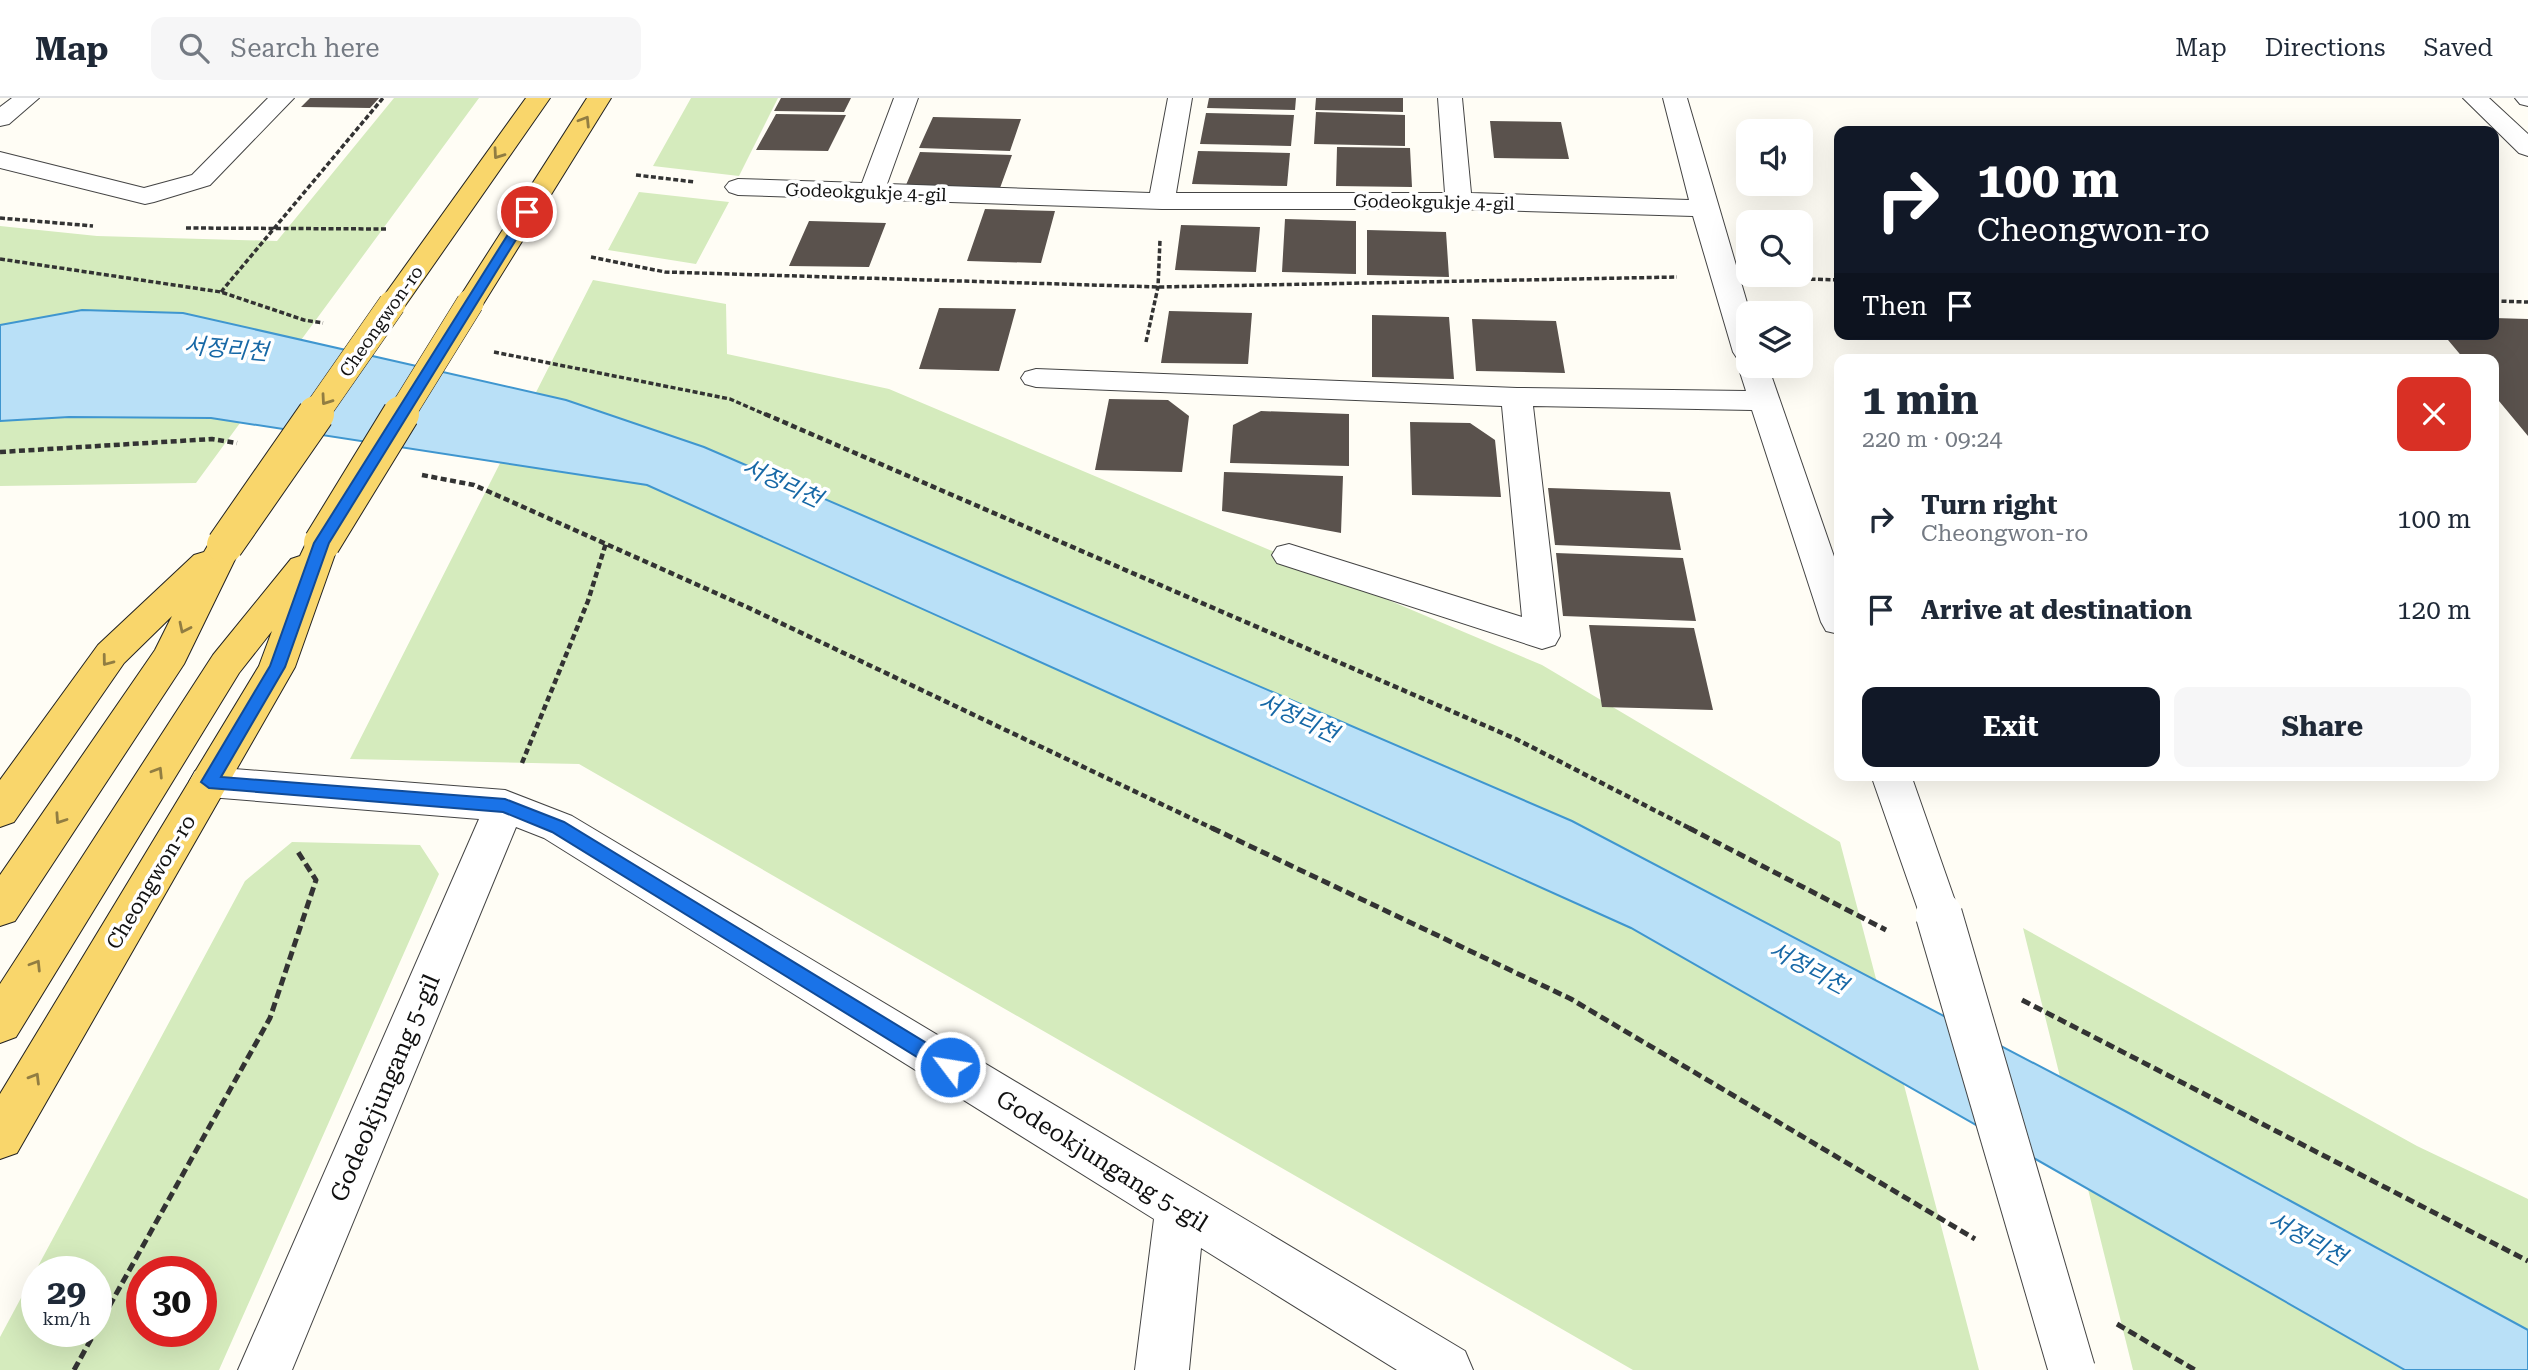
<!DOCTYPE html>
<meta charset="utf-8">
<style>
body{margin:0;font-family:"Roboto Serif","Noto Sans KR",serif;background:#f6f6f7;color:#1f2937;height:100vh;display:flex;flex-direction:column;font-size:26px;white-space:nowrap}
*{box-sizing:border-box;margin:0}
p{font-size:23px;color:#747a83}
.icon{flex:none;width:38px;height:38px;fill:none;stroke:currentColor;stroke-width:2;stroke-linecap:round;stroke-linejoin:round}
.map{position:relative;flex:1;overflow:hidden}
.details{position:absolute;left:1834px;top:256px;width:665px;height:427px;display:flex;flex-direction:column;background:#fff;border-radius:14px;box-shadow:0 7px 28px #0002}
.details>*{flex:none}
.guide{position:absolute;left:1834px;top:28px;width:665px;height:214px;border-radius:14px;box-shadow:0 7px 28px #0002;background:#111827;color:#fff;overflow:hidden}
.tools{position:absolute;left:1736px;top:21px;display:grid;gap:14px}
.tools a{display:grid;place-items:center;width:77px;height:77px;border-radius:14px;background:#fff;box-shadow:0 7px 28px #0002;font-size:35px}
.speed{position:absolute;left:21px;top:1158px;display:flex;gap:14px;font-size:35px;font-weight:700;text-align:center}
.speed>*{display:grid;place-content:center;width:91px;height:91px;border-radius:50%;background:#fff;box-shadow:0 7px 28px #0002;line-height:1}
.speed small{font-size:18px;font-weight:400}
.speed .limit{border:10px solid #d22;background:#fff;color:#111}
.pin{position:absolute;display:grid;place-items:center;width:60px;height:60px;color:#fff;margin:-30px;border:4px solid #fff;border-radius:50%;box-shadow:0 2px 7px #0007}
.me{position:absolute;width:77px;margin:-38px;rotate:301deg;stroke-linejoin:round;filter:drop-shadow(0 0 5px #0008)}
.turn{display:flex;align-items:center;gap:24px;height:147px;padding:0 28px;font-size:32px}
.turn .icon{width:91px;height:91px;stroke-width:2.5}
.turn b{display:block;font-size:49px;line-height:60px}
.then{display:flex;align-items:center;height:66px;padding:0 28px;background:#0003;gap:14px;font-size:26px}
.round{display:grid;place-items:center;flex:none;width:74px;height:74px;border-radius:14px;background:#f6f6f7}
.overview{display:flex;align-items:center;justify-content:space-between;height:119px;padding:0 28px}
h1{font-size:42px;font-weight:700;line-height:52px}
.button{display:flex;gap:14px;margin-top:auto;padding:14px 28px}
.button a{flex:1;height:80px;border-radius:14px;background:#111827;color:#fff;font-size:28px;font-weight:700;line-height:80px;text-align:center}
.button a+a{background:#f6f6f7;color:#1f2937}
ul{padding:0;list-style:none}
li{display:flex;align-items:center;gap:21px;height:91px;padding:0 28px}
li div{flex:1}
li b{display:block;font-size:26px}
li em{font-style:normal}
header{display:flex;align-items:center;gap:42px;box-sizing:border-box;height:98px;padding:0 35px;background:#fff;border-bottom:2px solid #e0e1e3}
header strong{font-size:33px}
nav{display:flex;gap:38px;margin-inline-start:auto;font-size:24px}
.search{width:490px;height:63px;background:#f6f6f7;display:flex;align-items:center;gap:18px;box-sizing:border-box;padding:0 24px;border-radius:14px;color:#747a83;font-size:26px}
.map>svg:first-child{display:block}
.green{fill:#d5ebbd;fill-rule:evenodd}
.water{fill:#b9e0f7;stroke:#3f96cf;stroke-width:2}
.building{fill:#5a524d}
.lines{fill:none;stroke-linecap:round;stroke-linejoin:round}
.minor-casing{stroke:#444;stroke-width:2}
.major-casing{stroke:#222;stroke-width:2}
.path-far2{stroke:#333;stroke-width:3.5;stroke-dasharray:5 2.5;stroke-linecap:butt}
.path-far1{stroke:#333;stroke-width:4.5;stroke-dasharray:6 3.5;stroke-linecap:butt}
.path{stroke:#333;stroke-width:5;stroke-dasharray:9 4.5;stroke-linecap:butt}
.minor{fill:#fff;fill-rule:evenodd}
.major{fill:#f9d66b;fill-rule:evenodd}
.minor-bridge-casing{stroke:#444;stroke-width:48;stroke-linecap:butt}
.major-bridge-far1-casing{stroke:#222;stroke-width:28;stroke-linecap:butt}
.major-bridge-casing{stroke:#222;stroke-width:38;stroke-linecap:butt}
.minor-bridge{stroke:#fff;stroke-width:46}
.major-bridge-far1{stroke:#f9d66b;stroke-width:27}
.major-bridge{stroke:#f9d66b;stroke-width:36}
.oneway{stroke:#917d42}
.route{fill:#1a73e8;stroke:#114b97;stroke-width:2}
.labels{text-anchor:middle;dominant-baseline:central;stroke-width:7;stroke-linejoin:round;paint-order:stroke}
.far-street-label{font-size:18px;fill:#111;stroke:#fff}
.street-label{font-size:21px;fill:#111;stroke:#fff}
.water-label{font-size:23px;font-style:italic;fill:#1768a6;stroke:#fff}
.near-street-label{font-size:24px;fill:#111;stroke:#fff}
</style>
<header>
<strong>Map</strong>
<div class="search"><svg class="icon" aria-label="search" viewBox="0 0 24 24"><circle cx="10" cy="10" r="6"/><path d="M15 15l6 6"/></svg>Search here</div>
<nav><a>Map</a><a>Directions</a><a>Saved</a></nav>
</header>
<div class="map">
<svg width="2528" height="1272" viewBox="0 0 2528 1272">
<rect width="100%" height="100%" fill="#fffdf5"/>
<path class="green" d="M394 0H479L196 385 0 388V128L97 138 277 143Z
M691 0H778L739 78 653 68Z
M639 94 729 104 696 166 608 152Z
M593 182 726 206 727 256 889 291 1542 567 1840 744 1979 1272H1633L579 666 350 661Z
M292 744 420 747 439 776 219 1272H0V1239L245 783ZM96 1174V1234H37V1174ZM201 1174V1234H142V1174Z
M2023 830 2417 1048 2528 1101V1272H2133Z"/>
<path class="water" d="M82 212 183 215 566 302 704 349 1572 723 2125 1013 2528 1232V1272H2405L1631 830 647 387 211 320 69 319 0 323V227Z"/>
<path class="building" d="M310 0H379L370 10 301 9Z
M781 0H851L844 14 774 13Z
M1209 0H1296L1295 12 1207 10Z
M1316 0H1403V14L1315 12Z
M1316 14 1405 17V48L1314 46Z
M1206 15 1294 17 1291 48 1200 46Z
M776 16 846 17 828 53 756 52Z
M933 19 1021 21 1010 53 919 50Z
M1490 23 1561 24 1569 61 1494 60Z
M1337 49 1410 50 1412 89 1336 88Z
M1198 53 1290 55 1287 88 1192 86Z
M920 54 1012 57 1000 90 906 87Z
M985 111 1055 113 1041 165 967 163Z
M1285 121 1356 123V176L1282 174Z
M809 123 886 125 869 169 789 168Z
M1181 127 1260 129 1256 174 1175 172Z
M1367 132 1446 134 1449 179 1367 177Z
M939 210 1016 211 999 273 919 271Z
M1169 213 1252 215 1248 266 1161 265Z
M1372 217 1449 219 1454 281 1372 279Z
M2494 220 2528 221V338L2494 297V261H2464L2443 236H2494Z
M1472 221 1556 223 1565 275 1476 273Z
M1109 301 1168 302 1189 318 1182 374 1095 372Z
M1261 313 1349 316V368L1230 365 1233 327Z
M1410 324 1470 325 1495 342 1501 399 1412 397Z
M1224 374 1343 378 1341 435 1222 413Z
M1548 390 1670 394 1681 452 1555 447Z
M1556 455 1683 460 1696 523 1563 518Z
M1589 527 1694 530 1713 612 1602 609Z"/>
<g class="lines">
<g class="minor-casing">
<path id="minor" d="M12 0H39L9 26 0 28V9Z
M268 0H294L210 87 154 104 145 106 0 70V54L144 90 192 77Z
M894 0H918L887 86 1150 95 1168 0H1192L1176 95H1445L1438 0H1462L1471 95 1689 102 1663 0H1687L1750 215 1748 268H1768L1839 473V536L1826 533 1821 524 1752 312 1533 308 1560 538 1555 547 1542 551 1277 465 1272 457 1277 449 1289 446 1522 519 1502 308 1036 289 1025 286 1021 280 1025 274 1036 271 1517 290 1746 293 1738 268 1743 262 1737 260 1733 254 1693 118 1459 111H1162L738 97 729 94 725 89 729 84 738 81 862 85Z
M2463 0H2489L2528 36V58L2519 55Z
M2515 0H2528V8L2520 6Z
M209 669 505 692 572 718 1465 1253 1473 1272H1397L1201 1150 1189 1272H1135L1154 1121 544 740 516 729 292 1272H238L479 721 209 699 195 695 189 684 195 673Z
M1871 677H1911L1960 817 1954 829 1939 835 1924 829Z"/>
</g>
<g class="major-casing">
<path id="major" d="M526 0H550L402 212 392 215 382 212 378 206Z
M587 0H611L480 211 470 214 460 211 456 205Z
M322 434 334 437 339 445 295 569 17 1055 0 1061V996L259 568 272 533 239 575 16 939 0 945V886L213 557 291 461 300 458 310 437Z
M225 436 237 439 242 447 184 566 15 823 0 828V777L155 552 172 518 124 565 14 724 0 729V682L98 547 194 457 204 454 213 439Z"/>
</g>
<path class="path-far2" d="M636 77 695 84
M0 120 93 128
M186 130 388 131
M591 159 665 174 1158 189 1677 179
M0 161 221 194 304 222 323 225
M1773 180 1839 182
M221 194 383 0
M2494 203 2528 204
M1146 244 1158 189 1160 142
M494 254 730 301 769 318"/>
<path class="path-far1" d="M765 316 1516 641 1693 732
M0 354 212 341 237 345
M422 377 474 387 747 509 1216 732
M522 665 588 503 606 445"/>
<path class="path" d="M1212 730 1571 901 1975 1141
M1689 730 1886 832
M2022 902 2528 1163
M2117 1226 2195 1272
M96 1232 270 920 316 782 298 754
M74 1272 95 1234"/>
<use href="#minor" class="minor"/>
<use href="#major" class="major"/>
<g class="minor-bridge-casing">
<path id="minor-bridge" d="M1939 817 2072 1272"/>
</g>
<g class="major-bridge-far1-casing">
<path id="major-bridge-far1" d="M314 318 392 206
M400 318 470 205"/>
</g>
<g class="major-bridge-casing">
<path id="major-bridge" d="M322 445 401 316
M225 447 316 316"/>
</g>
<use href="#minor-bridge" class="minor-bridge"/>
<use href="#major-bridge-far1" class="major-bridge-far1"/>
<use href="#major-bridge" class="major-bridge"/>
</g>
<defs><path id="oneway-chevron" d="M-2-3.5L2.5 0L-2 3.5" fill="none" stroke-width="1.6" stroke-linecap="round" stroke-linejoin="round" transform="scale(1.75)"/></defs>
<g class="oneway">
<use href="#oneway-chevron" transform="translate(585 23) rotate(-58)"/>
<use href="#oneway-chevron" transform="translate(498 56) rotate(125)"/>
<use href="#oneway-chevron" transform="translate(326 302) rotate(125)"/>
<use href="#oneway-chevron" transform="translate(184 530) rotate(116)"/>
<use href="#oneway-chevron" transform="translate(107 563) rotate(127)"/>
<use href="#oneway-chevron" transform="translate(158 674) rotate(-58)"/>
<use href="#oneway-chevron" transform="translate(60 721) rotate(124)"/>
<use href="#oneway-chevron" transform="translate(36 867) rotate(-58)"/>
<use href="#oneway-chevron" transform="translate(35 980) rotate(-59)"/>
</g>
<path class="route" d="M527 111 533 114 329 445 285 569 221 679 505 701 564 724 956 963 959 969 956 975 950 977 943 975 552 734 503 714 209 690 201 684 270 568 314 445 522 114Z"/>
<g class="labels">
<g class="far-street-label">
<text transform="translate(866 94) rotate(2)">Godeokgukje 4-gil</text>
<text transform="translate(1434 104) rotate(1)">Godeokgukje 4-gil</text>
<text transform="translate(381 223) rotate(-55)">Cheongwon-ro</text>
</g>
<g class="street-label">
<text transform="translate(151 784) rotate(-59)">Cheongwon-ro</text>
</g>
<g class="water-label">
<text transform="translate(226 251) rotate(5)">서정리천</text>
<text transform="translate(782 385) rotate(25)">서정리천</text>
<text transform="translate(1298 620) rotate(25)">서정리천</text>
<text transform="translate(1808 870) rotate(28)">서정리천</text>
<text transform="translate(2307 1141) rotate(29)">서정리천</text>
</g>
<g class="near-street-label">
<text transform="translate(385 990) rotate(-67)">Godeokjungang 5-gil</text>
<text transform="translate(1102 1063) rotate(32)">Godeokjungang 5-gil</text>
</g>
</g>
</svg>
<div class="tools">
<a><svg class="icon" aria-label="sound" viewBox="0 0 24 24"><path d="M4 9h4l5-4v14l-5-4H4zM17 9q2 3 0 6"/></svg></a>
<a><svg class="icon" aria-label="search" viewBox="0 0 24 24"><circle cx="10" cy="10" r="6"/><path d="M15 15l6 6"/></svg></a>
<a><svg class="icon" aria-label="layers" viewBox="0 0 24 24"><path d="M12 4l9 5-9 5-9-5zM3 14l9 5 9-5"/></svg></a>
</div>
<div class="speed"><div>29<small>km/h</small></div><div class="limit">30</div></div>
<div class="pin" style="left:527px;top:114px;background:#d93025"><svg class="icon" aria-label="arrive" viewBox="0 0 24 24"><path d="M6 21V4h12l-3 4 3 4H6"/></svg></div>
<svg class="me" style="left:950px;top:969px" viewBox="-20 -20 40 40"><circle r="17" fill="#1a73e8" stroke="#fff" stroke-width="3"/><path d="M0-11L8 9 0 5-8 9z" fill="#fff"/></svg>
<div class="guide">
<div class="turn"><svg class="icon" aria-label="right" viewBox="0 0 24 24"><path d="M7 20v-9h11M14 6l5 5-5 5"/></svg><div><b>100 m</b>Cheongwon-ro</div></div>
<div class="then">Then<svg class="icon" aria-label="arrive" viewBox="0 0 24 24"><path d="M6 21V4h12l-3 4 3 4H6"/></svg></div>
</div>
<section class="details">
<div class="overview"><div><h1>1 min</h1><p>220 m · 09:24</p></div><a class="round" style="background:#d93025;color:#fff"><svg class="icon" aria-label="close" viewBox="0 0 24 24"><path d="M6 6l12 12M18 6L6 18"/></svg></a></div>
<ul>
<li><svg class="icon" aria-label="right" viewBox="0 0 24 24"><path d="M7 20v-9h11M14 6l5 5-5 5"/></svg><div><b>Turn right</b><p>Cheongwon-ro</p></div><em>100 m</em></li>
<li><svg class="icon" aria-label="arrive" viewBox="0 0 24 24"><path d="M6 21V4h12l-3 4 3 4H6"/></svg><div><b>Arrive at destination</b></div><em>120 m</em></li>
</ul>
<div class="button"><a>Exit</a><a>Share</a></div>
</section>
</div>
